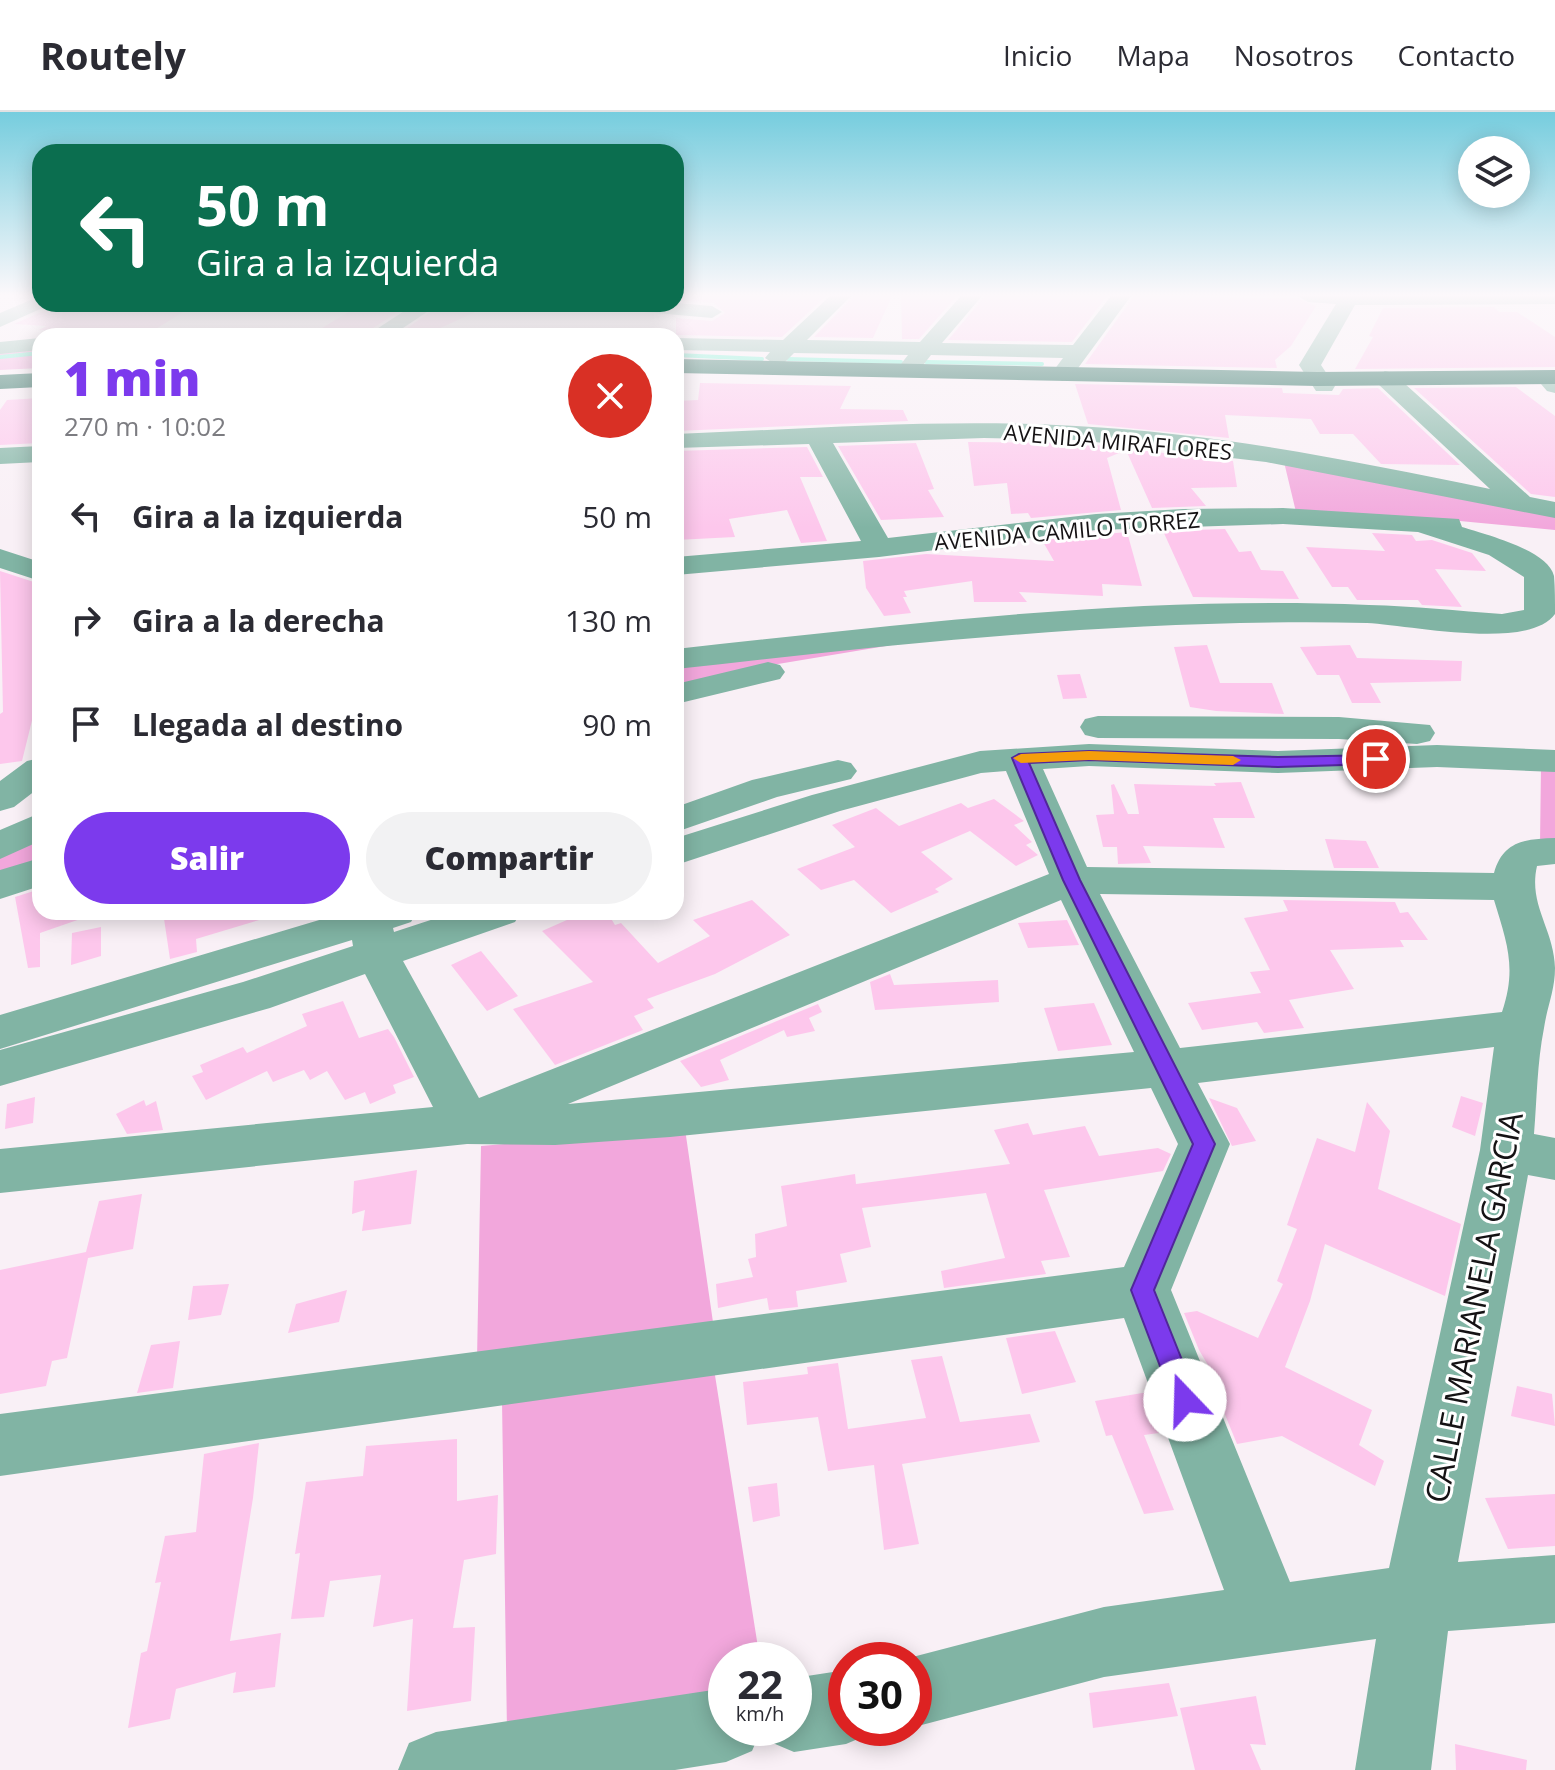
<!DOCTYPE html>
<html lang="es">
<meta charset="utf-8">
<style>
body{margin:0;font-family:"Open Sans",sans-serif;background:#f2f2f3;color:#2b2b33;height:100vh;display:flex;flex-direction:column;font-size:30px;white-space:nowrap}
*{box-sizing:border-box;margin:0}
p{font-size:26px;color:#7c7c81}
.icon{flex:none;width:44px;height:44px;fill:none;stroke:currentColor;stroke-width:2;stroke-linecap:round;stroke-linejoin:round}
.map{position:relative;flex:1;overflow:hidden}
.drawer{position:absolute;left:32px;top:216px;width:652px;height:592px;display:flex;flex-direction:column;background:#fff;border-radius:24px;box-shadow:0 4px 20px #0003}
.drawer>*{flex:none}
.top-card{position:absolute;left:32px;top:32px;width:652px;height:168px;border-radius:24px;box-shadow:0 4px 20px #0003;background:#0b6e4f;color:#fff;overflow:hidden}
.buttons{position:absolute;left:1458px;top:24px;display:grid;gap:16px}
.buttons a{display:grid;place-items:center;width:72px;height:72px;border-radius:50%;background:#fff;box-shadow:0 4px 20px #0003;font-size:40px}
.speed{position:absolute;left:708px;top:1530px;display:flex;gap:16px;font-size:40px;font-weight:700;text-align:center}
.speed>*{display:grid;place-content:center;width:104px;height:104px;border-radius:50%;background:#fff;box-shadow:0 4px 20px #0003;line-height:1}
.speed small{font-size:20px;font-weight:400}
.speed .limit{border:12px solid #d22;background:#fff;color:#111}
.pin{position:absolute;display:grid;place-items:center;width:68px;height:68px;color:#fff;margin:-34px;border:4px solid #fff;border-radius:50%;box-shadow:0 2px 8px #0007}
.me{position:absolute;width:88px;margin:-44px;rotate:339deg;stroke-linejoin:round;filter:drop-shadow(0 0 6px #0008)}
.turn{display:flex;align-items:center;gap:28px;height:168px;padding:0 32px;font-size:36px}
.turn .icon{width:104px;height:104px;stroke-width:2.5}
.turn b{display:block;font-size:56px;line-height:68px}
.round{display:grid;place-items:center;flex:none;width:84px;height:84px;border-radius:42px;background:#f2f2f3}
.headline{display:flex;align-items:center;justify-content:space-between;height:136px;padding:0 32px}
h1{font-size:48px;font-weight:800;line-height:60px;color:#7c3aed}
.action{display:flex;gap:16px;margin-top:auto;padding:16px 32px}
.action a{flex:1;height:92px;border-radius:48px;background:#7c3aed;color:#fff;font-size:32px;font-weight:800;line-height:92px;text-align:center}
.action a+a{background:#f2f2f3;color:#2b2b33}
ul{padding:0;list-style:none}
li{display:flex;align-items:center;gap:24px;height:104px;padding:0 32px}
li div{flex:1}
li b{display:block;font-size:30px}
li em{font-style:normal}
header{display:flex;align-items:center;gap:48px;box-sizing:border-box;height:112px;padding:0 40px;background:#fff;border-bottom:2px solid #e1e1e2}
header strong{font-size:38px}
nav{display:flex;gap:44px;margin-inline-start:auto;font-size:28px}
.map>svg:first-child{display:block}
.green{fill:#f2a7dc}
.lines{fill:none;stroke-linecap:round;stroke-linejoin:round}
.stream{stroke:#6bf2ce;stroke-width:4}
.building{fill:#fdc7ec}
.minor{fill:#81b4a4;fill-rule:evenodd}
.highway{fill:#13614f;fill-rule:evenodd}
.route{fill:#7c3aed;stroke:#51269a;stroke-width:2}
.slow{fill:#f59e0b}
.labels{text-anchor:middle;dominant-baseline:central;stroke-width:6;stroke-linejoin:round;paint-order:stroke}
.far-street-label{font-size:22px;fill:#151214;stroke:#fff}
.near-street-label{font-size:32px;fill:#151214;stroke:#fff}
</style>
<header>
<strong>Routely</strong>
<nav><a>Inicio</a><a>Mapa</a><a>Nosotros</a><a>Contacto</a></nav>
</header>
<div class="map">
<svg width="1555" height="1658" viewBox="0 0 1555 1658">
<rect width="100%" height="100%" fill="#f9f0f6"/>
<path class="green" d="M40 235V256L0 258V239Z
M1284 350 1555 403V418L1428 406 1296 400Z
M922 528 778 552 676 577V553Z
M1541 654 1555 655V734L1540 732Z
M40 723V753L0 767V746Z
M685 1017 714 1217 477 1248 481 1034Z
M714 1257 760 1548H726V1591L507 1620 502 1289Z"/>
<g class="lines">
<path class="stream" d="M676 243 762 247
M0 245 40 241
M788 247 901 250
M926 250 1042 252"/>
</g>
<path class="building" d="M676 184H826L782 225 676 223V206L712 209 725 201 714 191 676 188Z
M854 184H892L873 226 814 225Z
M901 184H957L919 227H902Z
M985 184H1107L1072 230 948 228Z
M1134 184 1296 186 1316 194 1291 234 1275 248 1277 256 1085 252Z
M51 192H196L151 220 39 218 47 214 14 212 48 197Z
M385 192H410L367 220 322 216 357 195 385 198Z
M442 192H493L436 218V223L400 221Z
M1494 195 1499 200H1517L1555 225V255L1355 257 1373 225 1369 224 1383 196Z
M700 271 851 274 840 297 903 298 908 309 676 319V289L698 288Z
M1075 272 1282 276 1283 281 1339 283 1343 277 1378 276 1460 353 1381 352 1353 322H1320L1311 307 1225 303 1229 326 1088 312Z
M1516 275 1555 304V385L1531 382 1414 276Z
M40 286V331L0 333V298L7 288Z
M968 330 1078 331 1233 349 1237 375 1191 376 1206 394 1152 396 1126 338 1107 346 1121 398 1031 406 1028 401 1011 402 1007 371 974 374Z
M916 331 934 377 928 378 944 405 881 408 838 334Z
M807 335 823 365H800L827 429 801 431 787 398 729 407 735 425 676 428V339Z
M1225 417 1239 440 1251 439 1261 458 1283 459 1299 487 1193 485 1163 419Z
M1127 420 1142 474 1102 472 1103 484 1019 480 1027 490H974L972 469 904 479 907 485H903L911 501 884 504 866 476 863 449 926 442 1054 449 1042 428Z
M1372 421 1412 423 1416 429 1432 428 1472 441 1486 459 1435 457 1462 495 1422 493 1418 488H1357L1348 475H1332L1306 435 1385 439Z
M0 459 40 472V576L22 649 0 652V602L3 600Z
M1207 533 1220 571H1272L1284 602 1216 599 1190 595 1174 535Z
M1350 533 1357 546 1462 549 1461 569 1370 571 1381 591H1352L1339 563H1317L1300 535Z
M1080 562 1087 586 1063 587 1057 563Z
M1241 670 1255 706H1213L1225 736 1143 734 1151 751 1118 752 1117 735H1103L1096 703 1114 702 1111 673 1114 672 1128 702H1139L1134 672 1216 674 1214 671Z
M994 687 1024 709 1014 713 1032 730 1026 733 1038 743 1016 754 970 719 921 740 953 767 935 777 939 780 891 801 854 768 821 778 797 757 855 735 832 713 876 696 899 714 961 691 968 696Z
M1325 727 1366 729 1379 756H1334Z
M40 777V800H89V804L40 821V855L28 856 15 785Z
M752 788 790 823 715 862 647 887 654 896 634 904 643 918 555 953 513 897 593 870 542 819 585 800H607L615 813 621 811 658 851 710 824 693 808Z
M1283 788 1395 790 1400 801 1408 800 1428 828H1400L1404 835 1330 838 1354 877 1289 888 1304 916 1264 921 1257 910 1202 918 1188 891 1261 881 1250 860 1270 858 1244 806 1288 799Z
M163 800H265L266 806 196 827 197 840 170 847Z
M1067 808 1079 833 1028 836 1018 811Z
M101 815V844L71 853 72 821Z
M481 839 518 884 487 899 451 853Z
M890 862 894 873 998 868 999 890 875 898 870 870Z
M343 889 359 926 388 917 394 925 414 965 393 973 396 981 370 992 365 980 345 988 327 959 310 968 304 958 273 970 267 959 206 988 192 964 203 960 200 953 243 935 247 941 307 914 302 902Z
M1094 891 1112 933 1058 939 1044 896Z
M818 892 822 900 809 906 815 919 787 925 784 918 720 948 729 968 701 975 680 949Z
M1461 984 1483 991 1475 1024 1452 1015Z
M35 985 33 1011 5 1017 7 992Z
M1209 986 1237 996 1256 1029 1232 1034Z
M144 988 146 994 156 989 163 1018 127 1022 116 1002Z
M1367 990 1390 1019 1378 1077 1461 1112 1445 1184 1325 1132 1310 1189 1285 1255 1372 1298 1359 1333 1384 1349 1375 1374 1282 1324 1237 1332 1210 1266 1215 1265 1199 1238 1184 1201 1197 1199 1258 1226 1283 1172 1277 1169 1297 1117 1287 1113 1317 1026 1355 1040Z
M1028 1011 1033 1023 1085 1014 1099 1044 1158 1036 1171 1042 1163 1059 1044 1078 1070 1145 1041 1149 1046 1162 944 1176 941 1159 1005 1146 986 1081 862 1096 871 1135 840 1142 847 1170 796 1179 798 1195 769 1198 767 1186 718 1196 716 1172 753 1165 748 1147 756 1145 755 1122 787 1114 781 1074 855 1062 856 1072 1010 1052 994 1018Z
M417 1058 411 1112 362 1119 365 1098 352 1102 354 1069Z
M142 1082 133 1137 88 1146 67 1246 52 1249 46 1274 0 1282V1158L86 1140 99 1089Z
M229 1172 221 1203 188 1208 193 1174Z
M347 1178 339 1210 288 1221 296 1192Z
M1055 1219 1076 1270 1022 1282 1006 1226Z
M180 1229 173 1276 137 1281 151 1233Z
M942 1244 960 1310 1030 1302 1040 1330 902 1352 919 1432 884 1438 874 1353 828 1359 818 1305 747 1313 743 1270 808 1262 807 1255 838 1251 848 1317 926 1306 911 1248Z
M1517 1274 1552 1282 1555 1314 1511 1304Z
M1148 1280 1161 1316 1155 1317 1159 1321 1144 1323 1174 1398 1144 1402 1112 1323 1106 1324 1095 1289Z
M457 1327V1389L498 1383 496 1442 464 1448 453 1516 475 1515 471 1589 407 1599 413 1507 373 1515 381 1463 330 1469 324 1505 291 1507 300 1441 295 1442 306 1370 363 1364 366 1334Z
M259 1331 253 1386 230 1529 281 1521 275 1575 233 1581 236 1560 176 1577 170 1607 128 1616 141 1541 147 1539 161 1470 155 1471 165 1424 196 1420 204 1342Z
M777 1371 780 1404 753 1410 748 1375Z
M1555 1382V1434L1508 1437 1485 1386Z
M1169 1571 1178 1604 1093 1616 1089 1581Z
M1256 1584 1266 1633 1250 1632 1261 1658H1195L1180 1596Z
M1455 1632 1527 1648 1526 1658H1456Z"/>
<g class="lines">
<path class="minor" d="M40 184V192H48L47 194 0 215V201Z
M830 184H851L807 228 920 230 961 184H982L942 231 1073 233 1111 184H1131L1070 267 1062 269 1051 262 1063 246 931 243 920 257 912 259 901 252 908 243 794 241 784 251 776 253 765 246 770 240 676 238V226L783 228Z
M1298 184H1555V192L1355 193 1321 253 1335 274 1332 279H1316L1299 253 1336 192 1308 190Z
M676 191 712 194 722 200 712 206 622 198 612 192Z
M415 192H439L391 224H366Z
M163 218H315L325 224H153Z
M40 226V238L0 242V230Z
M1385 259 1393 261 1530 385 1555 390V406L1266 350 1078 328 984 326 833 331 888 426 1096 402 1183 397 1283 396 1459 407 1462 415C1484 422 1548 438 1554 464 1555 476 1555 490 1555 502 1529 539 1409 513 1367 511 1135 506 906 531 676 557V537C906 512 1137 483 1369 493 1414 494 1458 499 1502 502L1524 498V465L1489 443 1418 420 1283 412 1096 418 879 445 676 463V445L861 429 809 332 676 336V322C809 317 943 306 1076 314 1216 321 1354 349 1490 377L1377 271 1374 266Z
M1552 265 1555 266V281L1547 279 1541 272 1544 267Z
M40 334V350L0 352V336Z
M0 437 40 450V469L0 456Z
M768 550 780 553 785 560 780 567 676 592V572Z
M1098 604 1339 605 1430 613 1435 621 1430 629 1417 632 1339 627 1098 626 1085 623 1080 615 1085 607Z
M1089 632 1278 639 1437 633 1555 638V660L1437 655 1278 661 1089 654 1043 657 1087 755 1494 761C1503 729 1525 727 1555 726V752L1537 754C1528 793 1554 817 1555 856 1555 878 1547 895 1544 916 1537 951 1537 987 1534 1022L1555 1026V1068L1528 1063 1458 1450 1555 1443V1511L1448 1519 1431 1658H1355L1376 1527 1104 1565 914 1615V1548H901L1104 1495 1224 1478 1124 1206 0 1364V1302L1124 1155 1178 1032 1151 976 670 1025 555 1033 467 1032 0 1081V1037L433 995 365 862 270 896 0 974V938L243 870 353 834 352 828 0 937V903L346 800H417L411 810 393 816 394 820 455 800H521L515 810 403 849 479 986 1049 762 1006 659 981 661 840 699 676 753V726L812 683 980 639ZM1100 782 1494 788C1507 831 1517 856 1502 900L1180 936ZM1061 788 1134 940 568 992ZM1494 935 1480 1038 1389 1456 1290 1470 1171 1178 1230 1032 1198 971Z
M40 646V675L14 695 0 699V669L27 649Z
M838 648 851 651 857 659 851 667 777 685 676 720V695L752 668Z
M40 701V729L0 747V718Z
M40 746V774L0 787V758Z
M846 1558V1616H874L872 1621 846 1632 794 1640 768 1629 763 1616H794V1566Z
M726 1576V1616H762L752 1639 726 1650 675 1658H398L409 1631 436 1620Z"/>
<path class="highway" d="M676 247 1317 260 1555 258V272L1317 274 676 261Z
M40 261V275L0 277V263Z"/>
</g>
<linearGradient id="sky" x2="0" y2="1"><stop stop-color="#76cdde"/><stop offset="0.44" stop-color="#fcf8fb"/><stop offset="1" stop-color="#fcf8fb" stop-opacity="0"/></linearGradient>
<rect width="1555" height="416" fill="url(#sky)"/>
<path class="route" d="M1089 639 1278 645 1376 643 1383 647 1376 652 1278 655 1089 648 1029 651 1080 768 1215 1032 1154 1178 1198 1288 1194 1296 1185 1300 1176 1296 1131 1178 1193 1032 1063 768 1012 646 1019 642Z"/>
<path class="slow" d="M1089 639 1233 644 1241 648 1233 653 1089 648 1021 651 1013 646 1021 642Z"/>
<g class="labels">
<g class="far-street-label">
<text transform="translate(1118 329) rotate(5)">AVENIDA MIRAFLORES</text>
<text transform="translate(1067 418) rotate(-5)">AVENIDA CAMILO TORREZ</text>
</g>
<g class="near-street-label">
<text transform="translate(1473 1195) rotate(-79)">CALLE MARIANELA GARCIA</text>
</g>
</g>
</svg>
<div class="buttons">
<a><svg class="icon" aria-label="layers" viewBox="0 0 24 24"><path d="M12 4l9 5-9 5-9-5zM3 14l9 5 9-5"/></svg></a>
</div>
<div class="speed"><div>22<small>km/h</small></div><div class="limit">30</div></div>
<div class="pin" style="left:1376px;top:647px;background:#d93025"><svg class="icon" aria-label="arrive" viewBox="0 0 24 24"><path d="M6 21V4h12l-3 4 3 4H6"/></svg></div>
<svg class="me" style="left:1185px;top:1288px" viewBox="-20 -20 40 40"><circle r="19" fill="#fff"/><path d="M0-13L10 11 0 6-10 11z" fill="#7c3aed"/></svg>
<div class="top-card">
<div class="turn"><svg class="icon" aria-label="left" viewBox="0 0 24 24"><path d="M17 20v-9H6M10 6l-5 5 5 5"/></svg><div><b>50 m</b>Gira a la izquierda</div></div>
</div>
<section class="drawer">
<div class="headline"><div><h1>1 min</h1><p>270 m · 10:02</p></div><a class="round" style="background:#d93025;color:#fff"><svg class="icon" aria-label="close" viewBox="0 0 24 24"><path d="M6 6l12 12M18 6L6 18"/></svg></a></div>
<ul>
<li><svg class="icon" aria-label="left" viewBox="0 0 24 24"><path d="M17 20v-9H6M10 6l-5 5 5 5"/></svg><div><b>Gira a la izquierda</b></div><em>50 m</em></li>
<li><svg class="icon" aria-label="right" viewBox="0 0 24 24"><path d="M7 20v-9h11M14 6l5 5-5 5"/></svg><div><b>Gira a la derecha</b></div><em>130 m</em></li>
<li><svg class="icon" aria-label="arrive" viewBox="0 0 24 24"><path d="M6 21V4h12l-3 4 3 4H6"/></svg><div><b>Llegada al destino</b></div><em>90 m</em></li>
</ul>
<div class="action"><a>Salir</a><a>Compartir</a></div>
</section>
</div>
